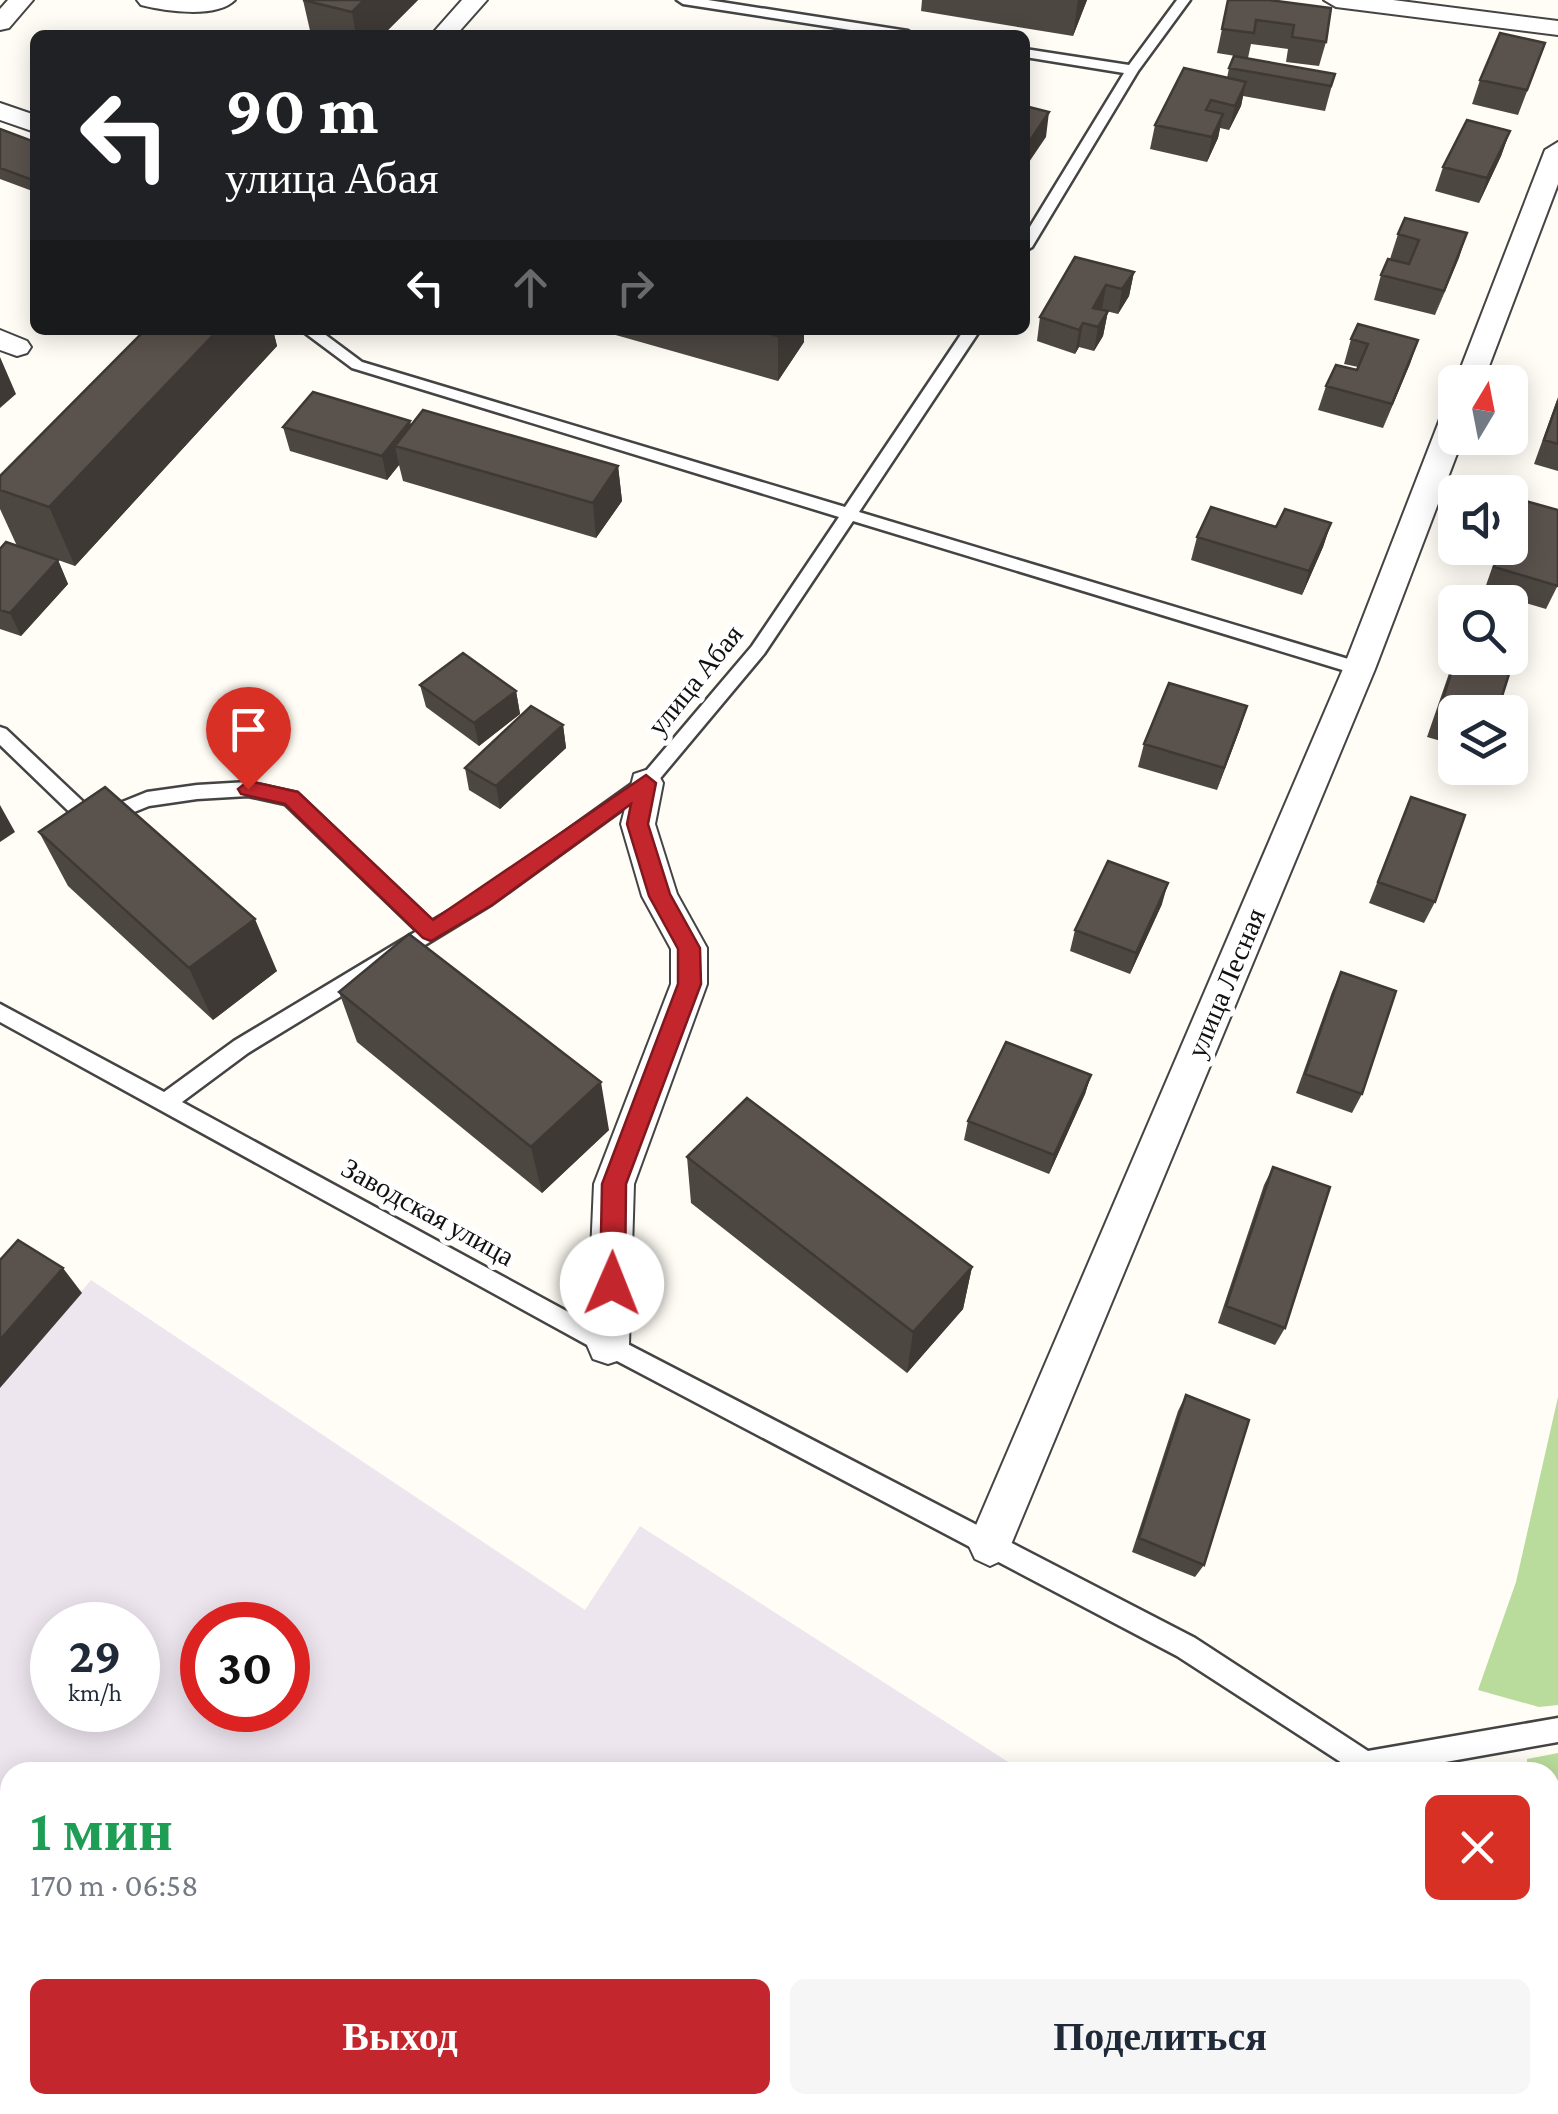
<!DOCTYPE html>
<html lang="ru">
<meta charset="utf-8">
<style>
body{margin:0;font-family:"Crimson Pro",serif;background:#f6f6f7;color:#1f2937;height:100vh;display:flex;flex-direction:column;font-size:38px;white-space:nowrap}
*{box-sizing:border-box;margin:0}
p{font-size:32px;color:#747a83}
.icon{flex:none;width:55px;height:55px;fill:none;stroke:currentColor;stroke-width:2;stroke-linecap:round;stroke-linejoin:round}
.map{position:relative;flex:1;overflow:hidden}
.side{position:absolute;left:0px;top:1762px;width:1560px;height:352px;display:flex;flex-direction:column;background:#fff;border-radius:30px 30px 0 0;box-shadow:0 5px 25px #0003}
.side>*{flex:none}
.hud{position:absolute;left:30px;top:30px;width:1000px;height:305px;border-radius:15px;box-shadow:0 5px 25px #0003;background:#202124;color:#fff;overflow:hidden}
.needle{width:65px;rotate:10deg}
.tools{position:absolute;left:1438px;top:365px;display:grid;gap:20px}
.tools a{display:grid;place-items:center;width:90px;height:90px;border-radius:15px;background:#fff;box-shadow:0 5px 25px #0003;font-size:50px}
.speed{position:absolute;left:30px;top:1602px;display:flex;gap:20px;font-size:50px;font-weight:700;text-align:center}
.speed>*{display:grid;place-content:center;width:130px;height:130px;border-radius:50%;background:#fff;box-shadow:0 5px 25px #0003;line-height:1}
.speed small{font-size:25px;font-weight:400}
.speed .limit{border:15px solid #d22;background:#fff;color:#111}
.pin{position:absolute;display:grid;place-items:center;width:85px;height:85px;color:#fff;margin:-102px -42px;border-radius:50% 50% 50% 0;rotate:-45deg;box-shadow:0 0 10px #0007}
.pin .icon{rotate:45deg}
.me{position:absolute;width:110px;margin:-55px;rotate:1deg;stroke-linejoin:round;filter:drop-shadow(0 0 8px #0008)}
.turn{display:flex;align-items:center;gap:35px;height:210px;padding:0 30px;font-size:45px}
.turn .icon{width:130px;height:130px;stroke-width:2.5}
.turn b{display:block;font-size:70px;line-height:85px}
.lanes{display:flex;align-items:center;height:95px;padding:0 30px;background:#0003;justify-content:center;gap:50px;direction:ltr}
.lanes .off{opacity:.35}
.round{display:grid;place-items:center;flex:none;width:105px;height:105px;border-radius:15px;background:#f6f6f7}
.summary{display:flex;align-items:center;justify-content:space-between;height:170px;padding:0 30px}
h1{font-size:60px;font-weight:600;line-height:75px;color:#1e9e55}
.button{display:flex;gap:20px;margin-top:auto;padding:20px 30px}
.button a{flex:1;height:115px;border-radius:15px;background:#c4262e;color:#fff;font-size:40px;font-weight:600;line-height:115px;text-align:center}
.button a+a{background:#f6f6f7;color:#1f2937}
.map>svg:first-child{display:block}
.industrial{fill:#eee6ef;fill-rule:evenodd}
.forest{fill:#b9dc9c}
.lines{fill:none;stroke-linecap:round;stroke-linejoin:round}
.service-casing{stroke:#444;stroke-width:5}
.minor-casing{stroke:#444;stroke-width:4}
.service{fill:#fff;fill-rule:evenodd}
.minor{fill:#fff;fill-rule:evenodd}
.wall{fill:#4d4742}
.shaded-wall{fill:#3f3936}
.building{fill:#5a524d;stroke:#3f3936;stroke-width:2.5}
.route{fill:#c4262e;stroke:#7f191e;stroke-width:2.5}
.labels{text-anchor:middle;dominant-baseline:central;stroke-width:10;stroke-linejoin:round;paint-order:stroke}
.street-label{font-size:28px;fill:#111;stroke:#fff}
</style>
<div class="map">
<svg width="1558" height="2114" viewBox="0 0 1558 2114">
<rect width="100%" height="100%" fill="#fffdf5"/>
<path class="industrial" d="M91 1280 585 1610 640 1526 1024 1772H10V2105H1079L1076 2114H0V1388ZM52 1625H138V1710H52ZM202 1625H288V1710H202Z"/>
<path class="forest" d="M1558 1397V1705L1539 1707 1478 1690 1516 1582Z
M1558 1753V1908L1550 1900V1772H1527V1759Z"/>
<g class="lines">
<g class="service-casing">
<path id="service" d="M677 0H708L908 31 914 35H883L683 4Z
M1177 0H1190L1138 71 1032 247 1025 251V235L1124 73 1025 57V49L1129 65Z
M301 330H319L362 362 845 507 964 330H980L859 512 1365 664 1368 669 1359 675 853 521 764 654 652 788 492 904 248 1053 182 1102 616 1338 1195 1638 1368 1751 1558 1718V1742L1389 1772H1356L1177 1656 600 1352 0 1022V1004L164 1092 234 1041 417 931 285 804 248 796 197 799 149 806 92 829 85 827 0 745V727L6 729 95 813 147 792 197 785 248 782 297 793 432 921 478 894 640 778 752 646 839 517 352 368Z
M1550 1913 1558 1916V1946L1550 1943Z"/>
</g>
<g class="minor-casing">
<path id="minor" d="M8 0H33L9 28 0 30V9Z
M137 0H235C216 19 165 11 141 5Z
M462 0H487L456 35H431Z
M1324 0H1393L1558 21V35L1336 7Z
M0 103 35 115V132L0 120Z
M1558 142V184L1483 382 1455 383 1545 150Z
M0 330 27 341 31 347 27 353 17 356 0 350Z
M1455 409V438H1463L1375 669 1005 1559 990 1566 975 1559 968 1544 1343 669 1440 419 1445 412Z
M646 770 658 774 663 783 655 824 677 894 707 948V984L634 1184 629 1345 623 1359 608 1364 593 1359 587 1345 594 1184 671 984V949L642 896 621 824 634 774Z"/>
</g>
<use href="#service" class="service"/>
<use href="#minor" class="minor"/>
</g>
<path class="wall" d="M303 0H418L383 35H311Z
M922 0H1087L1073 36 921 11Z
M1228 0H1269L1326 42 1319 66 1286 62 1288 49 1251 44 1248 58 1217 53Z
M1229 68 1335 74 1325 111 1243 96 1241 106 1229 130 1220 128 1218 138 1207 162 1150 149 1155 125 1227 78Z
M1536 68 1518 115 1472 104 1480 80Z
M0 129 35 142V192L0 179Z
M1510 131 1501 156 1479 203 1435 191 1443 167Z
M1467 233 1435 315 1374 300 1381 275 1390 259 1398 234Z
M1134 272 1129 296 1118 314 1102 310 1108 311 1103 336 1094 351 1079 347 1075 354 1037 341 1040 317Z
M145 330H273L277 346 75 566 58 560 68 584 21 636 0 629V549L17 546 0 509V476Z
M598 330H804V342L778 381Z
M1351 339 1418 340 1383 428 1318 410 1326 386 1357 370 1358 367 1344 364Z
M1558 397V471L1534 464Z
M410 421 411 426 618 466 622 501 596 538 403 481 399 465 387 480 290 451 283 427Z
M1518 499 1558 585 1546 609 1484 591 1499 548H1510V518Z
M1331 523 1323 547 1302 595 1191 560 1197 537 1276 527Z
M1455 656V658H1510L1455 712V745L1427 737Z
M420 685 516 691 520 714 479 746 426 707Z
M1247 706 1217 790 1138 767 1144 744Z
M563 725 566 748 500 809 469 790 465 768Z
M1411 797 1435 902 1424 923 1369 903Z
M39 832 277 971 213 1020 68 886Z
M1162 904 1130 974 1070 951 1075 930Z
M1341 972 1362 1094 1352 1113 1296 1093 1332 992Z
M339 992 609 1130 542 1193 357 1042Z
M1091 1075 1085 1094 1049 1174 964 1140 968 1121Z
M687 1157 972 1267 963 1309 907 1373 691 1203Z
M1273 1167 1285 1328 1275 1345 1218 1323 1264 1185Z
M1186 1395 1204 1565 1195 1577 1132 1552 1178 1411Z"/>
<path class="shaded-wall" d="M364 0H418L383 35H356L352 12Z
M1078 0H1087L1073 36Z
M1246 82 1241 106 1229 130 1235 106Z
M1049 112 1046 137 1025 168V148Z
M1223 114 1218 138 1207 162 1212 137Z
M1510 131 1501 156 1479 203 1487 178Z
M1467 233 1459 258 1435 315 1444 291Z
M1134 272 1129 296 1118 314 1122 289Z
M1106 285 1102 310 1093 308Z
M1108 311 1103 336 1094 351 1098 327Z
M1083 323 1079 347 1075 354 1079 330Z
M218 330H273L277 346 75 566 49 507Z
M782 330H804V342L778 381V336Z
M1418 340 1410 364 1383 428 1392 404Z
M0 357 16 394 0 408Z
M410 421 415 445 395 446 399 465 387 480 382 456Z
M618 466 622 501 596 538 593 503Z
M1331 523 1323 547 1302 595 1309 571Z
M58 560 68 584 21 636 10 613Z
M516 691 520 714 479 746 474 723Z
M1247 706 1240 729 1217 790 1224 768Z
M563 725 566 748 500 809 496 786Z
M0 805 15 832 0 842Z
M1168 883 1162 904 1130 974 1136 953Z
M255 919 277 971 213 1020 189 968Z
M1091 1075 1085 1094 1049 1174 1054 1155Z
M601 1082 609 1130 542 1193 531 1147Z
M972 1267 963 1309 907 1373 913 1332Z
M63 1268 82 1293 0 1388V1340Z"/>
<path class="building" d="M303 0H364L352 12Z
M1228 0H1269L1331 8 1326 42 1292 37 1294 25 1256 20 1254 33 1222 29Z
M1500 33 1545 43 1527 90 1480 80Z
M1234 56 1335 74 1331 86 1229 68Z
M1184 68 1246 82 1235 106 1211 100 1206 110 1223 114 1212 137 1155 125Z
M1025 106 1049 112 1025 148Z
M1467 120 1510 131 1487 178 1443 167Z
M0 129 35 142V181L0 168Z
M1405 218 1467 233 1444 291 1381 275 1388 259 1409 264 1419 240 1398 234Z
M1075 257 1134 272 1122 289 1106 285 1093 308 1108 311 1098 327 1083 323 1079 330 1040 317Z
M1358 324 1418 340 1392 404 1326 386 1336 365 1357 370 1368 344 1351 339Z
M145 330H218L49 507 0 490V476Z
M755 330H782L778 336Z
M313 392 410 421 382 456 283 427Z
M1558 401V444L1544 440Z
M423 410 618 466 593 503 395 446Z
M1518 499 1558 510V586L1494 567 1501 548H1510V523Z
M1211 507 1276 527 1285 509 1331 523 1309 571 1197 537Z
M6 542 58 560 10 613 0 610V549Z
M1510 651 1516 652 1497 712H1455V720L1438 714 1456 658H1510Z
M463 653 516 691 474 723 420 685Z
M1169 683 1247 706 1224 768 1144 744Z
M531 706 563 725 496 786 465 768Z
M105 787 255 919 189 968 39 832Z
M1411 797 1465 815 1435 902 1378 882Z
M1108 861 1168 883 1136 953 1075 930Z
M409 934 601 1082 531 1147 339 992Z
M1341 972 1396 991 1362 1094 1305 1074Z
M1006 1042 1091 1075 1054 1155 968 1121Z
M747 1098 972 1267 913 1332 687 1157Z
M1273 1167 1330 1187 1285 1328 1226 1306Z
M18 1240 63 1268 0 1340V1260Z
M1186 1395 1249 1420 1204 1565 1139 1538Z
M879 2105H1008L1005 2114H876Z"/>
<path class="route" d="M646 775 656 783 648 824 670 894 700 948 701 984 626 1184 625 1284 621 1292 612 1295 604 1292 600 1284 602 1184 678 984V949L649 896 627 824 631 804 492 905 431 941 423 938 285 804 241 794 238 789 248 781 298 792 433 920Z"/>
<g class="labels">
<g class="street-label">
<text transform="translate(695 680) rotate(-51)">улица Абая</text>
<text transform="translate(1226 983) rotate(-67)">улица Лесная</text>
<text transform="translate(428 1212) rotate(29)">Заводская улица</text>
</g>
</g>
</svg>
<div class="tools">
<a><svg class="needle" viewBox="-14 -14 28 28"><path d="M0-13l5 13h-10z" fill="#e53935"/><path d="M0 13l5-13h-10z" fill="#747a83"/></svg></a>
<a><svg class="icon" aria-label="sound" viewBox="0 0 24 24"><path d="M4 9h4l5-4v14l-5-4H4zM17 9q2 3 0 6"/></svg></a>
<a><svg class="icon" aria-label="search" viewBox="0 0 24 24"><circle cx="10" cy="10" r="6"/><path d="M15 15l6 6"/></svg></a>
<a><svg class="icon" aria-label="layers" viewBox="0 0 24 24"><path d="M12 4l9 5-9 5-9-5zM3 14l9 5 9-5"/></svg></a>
</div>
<div class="speed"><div>29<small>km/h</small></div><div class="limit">30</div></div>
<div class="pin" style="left:248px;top:789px;background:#d93025"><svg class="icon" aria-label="arrive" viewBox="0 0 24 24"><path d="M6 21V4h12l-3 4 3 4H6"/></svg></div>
<svg class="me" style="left:612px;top:1284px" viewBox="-20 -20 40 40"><circle r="19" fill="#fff"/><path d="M0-13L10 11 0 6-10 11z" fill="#c4262e"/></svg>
<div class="hud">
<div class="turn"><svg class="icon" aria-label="left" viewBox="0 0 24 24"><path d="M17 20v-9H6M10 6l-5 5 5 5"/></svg><div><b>90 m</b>улица Абая</div></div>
<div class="lanes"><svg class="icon" aria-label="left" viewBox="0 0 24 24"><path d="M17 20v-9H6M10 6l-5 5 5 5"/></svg><svg class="icon off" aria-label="ahead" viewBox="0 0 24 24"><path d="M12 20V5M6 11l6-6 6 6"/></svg><svg class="icon off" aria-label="right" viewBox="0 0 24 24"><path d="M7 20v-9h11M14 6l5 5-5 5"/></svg></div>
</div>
<section class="side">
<div class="summary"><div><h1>1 мин</h1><p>170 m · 06:58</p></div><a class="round" style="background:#d93025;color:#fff"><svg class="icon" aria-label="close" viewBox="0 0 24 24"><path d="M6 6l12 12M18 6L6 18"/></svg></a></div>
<div class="button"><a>Выход</a><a>Поделиться</a></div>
</section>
</div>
